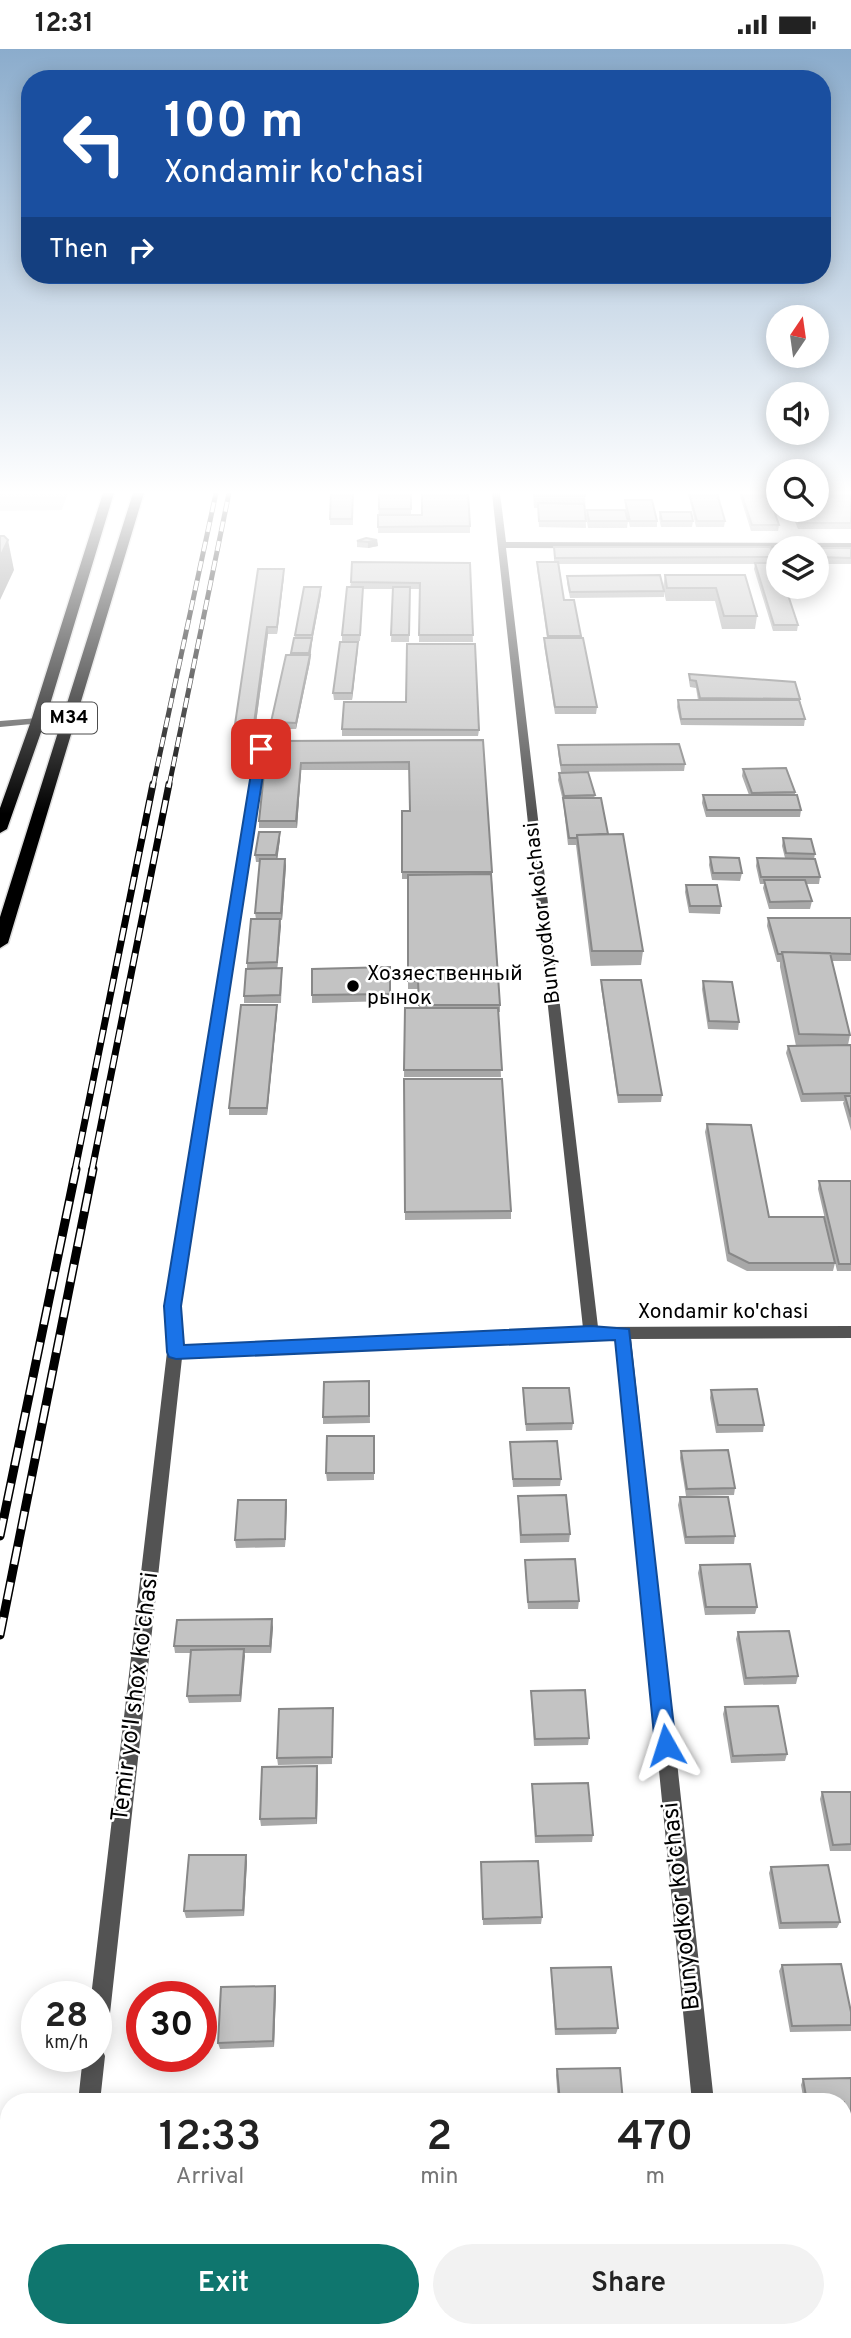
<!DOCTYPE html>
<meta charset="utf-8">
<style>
body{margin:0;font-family:Overpass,sans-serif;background:#f2f2f2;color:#222;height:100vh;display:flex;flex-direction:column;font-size:26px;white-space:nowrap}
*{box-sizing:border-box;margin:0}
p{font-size:23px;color:#767676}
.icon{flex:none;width:38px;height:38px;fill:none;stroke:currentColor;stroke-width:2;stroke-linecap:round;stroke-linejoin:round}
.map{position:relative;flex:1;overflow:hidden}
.sheet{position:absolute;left:0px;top:2044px;width:852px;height:245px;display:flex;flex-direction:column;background:#fff;border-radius:28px 28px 0 0;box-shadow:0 4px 18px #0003}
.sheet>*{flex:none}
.hud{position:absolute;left:21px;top:21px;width:810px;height:214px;border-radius:28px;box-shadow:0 4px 18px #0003;background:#1a4fa0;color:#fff;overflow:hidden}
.needle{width:46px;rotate:13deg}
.buttons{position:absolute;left:766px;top:256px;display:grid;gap:14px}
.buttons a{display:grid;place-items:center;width:63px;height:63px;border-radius:50%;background:#fff;box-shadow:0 4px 18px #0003;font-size:35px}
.speed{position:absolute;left:21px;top:1932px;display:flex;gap:14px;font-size:35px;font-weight:700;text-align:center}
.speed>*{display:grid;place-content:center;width:91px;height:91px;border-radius:50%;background:#fff;box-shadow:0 4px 18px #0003;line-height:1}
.speed small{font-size:18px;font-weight:400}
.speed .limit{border:10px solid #d22;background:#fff;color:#111}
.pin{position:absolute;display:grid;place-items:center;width:60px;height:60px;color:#fff;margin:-30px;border-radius:14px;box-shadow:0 4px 10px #0006}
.me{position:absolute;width:77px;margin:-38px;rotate:354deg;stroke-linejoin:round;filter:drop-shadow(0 0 5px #0008)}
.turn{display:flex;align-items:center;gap:24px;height:147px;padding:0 28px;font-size:32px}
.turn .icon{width:91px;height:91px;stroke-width:2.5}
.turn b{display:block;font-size:49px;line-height:60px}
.then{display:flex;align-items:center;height:66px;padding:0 28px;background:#0003;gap:14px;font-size:26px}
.eta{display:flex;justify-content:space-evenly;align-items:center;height:119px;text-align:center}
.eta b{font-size:42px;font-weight:600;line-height:49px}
.cta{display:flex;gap:14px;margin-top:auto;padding:14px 28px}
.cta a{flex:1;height:80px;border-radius:42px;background:#0f766e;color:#fff;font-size:28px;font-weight:600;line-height:80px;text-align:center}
.cta a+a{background:#f2f2f2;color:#222}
.status{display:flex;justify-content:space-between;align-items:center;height:49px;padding:0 35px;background:#fff;direction:ltr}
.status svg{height:19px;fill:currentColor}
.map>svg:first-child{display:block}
.green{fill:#dadada}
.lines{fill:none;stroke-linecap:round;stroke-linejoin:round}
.trunk-casing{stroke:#dbdbdb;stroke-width:3}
.minor{fill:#535353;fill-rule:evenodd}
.trunk{fill:#000;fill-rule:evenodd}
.rail-far2-casing{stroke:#000;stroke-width:5}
.rail-far1-casing{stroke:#000;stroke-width:7}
.rail-casing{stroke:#000;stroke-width:9}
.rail-far2{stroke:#fff;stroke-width:3.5;stroke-dasharray:10;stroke-linecap:butt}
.rail-far1{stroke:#fff;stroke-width:4.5;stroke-dasharray:13;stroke-linecap:butt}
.rail{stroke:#fff;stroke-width:6;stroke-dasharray:18;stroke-linecap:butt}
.wall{fill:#a8a8a8}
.shaded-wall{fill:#888}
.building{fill:#c3c3c3;stroke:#888;stroke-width:2}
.route{fill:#1a73e8;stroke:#114b97;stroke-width:2}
.poi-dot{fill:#000;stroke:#fff;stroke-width:2.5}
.labels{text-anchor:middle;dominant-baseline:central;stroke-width:5;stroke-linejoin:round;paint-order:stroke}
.shield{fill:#fff;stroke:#4c4c4c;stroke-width:2}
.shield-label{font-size:19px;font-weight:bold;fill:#000}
.street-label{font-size:21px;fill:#000;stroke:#fff}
.poi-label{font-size:21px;fill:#000;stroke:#fff;text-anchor:start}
.near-street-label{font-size:24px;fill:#000;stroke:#fff}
</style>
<div class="status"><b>12:31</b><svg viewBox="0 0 49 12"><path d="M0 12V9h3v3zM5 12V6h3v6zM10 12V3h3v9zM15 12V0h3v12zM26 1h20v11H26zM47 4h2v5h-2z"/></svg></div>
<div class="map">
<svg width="851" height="2289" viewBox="0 0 851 2289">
<rect width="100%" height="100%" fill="#fff"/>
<path class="green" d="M0 444H68L62 461 0 462Z"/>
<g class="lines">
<g class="trunk-casing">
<path id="trunk" d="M103 444H114L45 672 7 780 0 784V759L31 672Z
M133 444H144L8 894 0 899V868Z"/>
</g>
<path class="minor" d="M492 444H500L506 493 851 494V500L506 499 598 1278 851 1277V1289L631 1290 714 2053H692L616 1290 182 1309 107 1992 102 2000 105 2007 100 2053H78L83 2007H96V1948H91L167 1303 165 1257 257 698 266 700 179 1257 182 1297 583 1279Z
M38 669 42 670V674L0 678V672Z
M50 2280H74L73 2289H49Z
M714 2280H738L739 2289H715Z"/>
<use href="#trunk" class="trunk"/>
<g class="rail-far2-casing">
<path id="rail-far2" d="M153 737 216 444
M169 737 229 444"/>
</g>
<g class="rail-far1-casing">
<path id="rail-far1" d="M75 1121 153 735
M92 1121 169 735"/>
</g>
<g class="rail-casing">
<path id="rail" d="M0 1487 76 1120
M0 1586 93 1120"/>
</g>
<use href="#rail-far2" class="rail-far2"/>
<use href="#rail-far1" class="rail-far1"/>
<use href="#rail" class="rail"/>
</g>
<path class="wall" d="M353 444V476H330V470Z
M379 444H411V466H422L470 477V484H378Z
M533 444H585L586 479 539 478 538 459H534Z
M688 444 725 472 724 478H696Z
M739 444H768L779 476 778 482H751Z
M851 444V480H798L790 460H817Z
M625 451 657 472V478H630L625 457Z
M587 461 628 472 627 479H588L586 467Z
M660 463 693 472 692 478H661L659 469Z
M377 491 378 497 368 499 357 498V492Z
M554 498 774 508 773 514 798 576 797 582H773L754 520 755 515H559L564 551 581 587 597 658 596 665H555L544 596V589H547L537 519V513H554Z
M817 499H851V515H817Z
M470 514 473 593H419L420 540H410L409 593H391L393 540H363L360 592H342V586L351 533Z
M665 526H745L757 567 755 580H722L715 552H666L664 543V548L570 549 567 534V527L663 538Z
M284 527 277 585H268L254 689H234V682Z
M321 538V545L312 593 310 613 296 680H271V673L291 606 295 586Z
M358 593 352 651H334L333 644Z
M689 625 800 650V652L805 670 804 677 681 676 677 658 678 651H698L696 639 690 638 689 632Z
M342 680 479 681 478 687H342Z
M483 691 500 956V963H498L501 1028H404L405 959H419L418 940H408V830H402V762H410L409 721H301L297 779H259V772L267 696Z
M558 696 685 715 684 722 561 723 558 703Z
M743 720 795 743V746L801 761 800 768H706L702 754 703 746H749L742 727Z
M559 724 595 746 594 749 608 785 643 902 641 916 591 917 576 796H568L563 752 558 731Z
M783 789 815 805 814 810 820 828 819 835H806L812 852 810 860H769L763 839 764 835H760L756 817 757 809H785L782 797Z
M280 790 277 810H285L286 817 282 871H280L277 919 282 926 281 954H244V947L247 920V914L256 870 255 864 260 813H256L255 806Z
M710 808 742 824 740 832 712 831 709 816Z
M686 836 721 857 720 865 689 864 685 843Z
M768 869H851V912H832L850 986 848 996H851V1082L843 1054 844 1052 801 1053 786 1004 788 997H796L780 918V913H777L767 877Z
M390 918 391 952 312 954V946Z
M601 931 662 1046 661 1053 618 1054 601 938Z
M703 932 739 973 738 981 708 980 702 940Z
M277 956V964L267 1066H229V1059Z
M404 1030 511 1162V1170L405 1171Z
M707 1075 769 1168 835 1214 833 1222H747L727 1212 705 1083Z
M819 1132H851V1222H837L818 1140Z
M369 1332 370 1374 323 1375V1368Z
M523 1339 573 1374 572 1381 526 1382 523 1347Z
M711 1341 764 1376 763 1383 716 1384 710 1349Z
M374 1387V1431L327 1432 326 1424Z
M510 1393 561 1430 560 1437 513 1438Z
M681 1402 735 1439 734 1446 686 1447 680 1409Z
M518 1447 570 1485 569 1493 520 1494Z
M680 1448 735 1487 734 1495H685L678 1456Z
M286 1451 285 1498 236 1499 235 1491Z
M525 1511 579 1552 578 1560H528L525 1519Z
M700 1516 757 1558 755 1565 705 1566 698 1524Z
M273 1578 271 1604H244L241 1653 189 1654 187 1647 191 1604H175L174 1597Z
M738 1583 798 1627 796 1635 744 1636 736 1590Z
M531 1642 589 1689 588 1696 534 1697 531 1649Z
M725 1658 787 1705 785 1712 731 1714 723 1665Z
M333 1666 332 1715 278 1716 277 1709Z
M318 1724 317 1775 261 1777 260 1770Z
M532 1735 593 1786 592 1793 535 1794 532 1742Z
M822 1743H851V1802H830L820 1750Z
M247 1812 244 1867 186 1869 184 1862Z
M481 1813 542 1868 541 1875 483 1876Z
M771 1818 840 1873 837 1879 779 1880 769 1824Z
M782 1916 851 1963V1982L790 1983 779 1922Z
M551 1919 618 1979 616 1985 555 1986 551 1925Z
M276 1943 274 1998 220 2000 218 1994Z
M557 2020 623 2053H558L556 2026Z
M851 2029V2102H844V2053H804L801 2036 803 2030Z
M851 2141V2220H844V2142Z
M851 2265V2283L849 2269Z"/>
<path class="shaded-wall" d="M8 491 14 521 0 551V508Z
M377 491 378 497 368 499V493Z
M284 520V527L277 585V578Z
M321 538V545L312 593V586Z
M267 578 268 585 254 689 253 682Z
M312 589 310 613 296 680V674L309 608Z
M358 593V600L352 651V644Z
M301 714V721L297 779 296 772Z
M280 783V790L277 813 276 806Z
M285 810 286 817 282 871 281 864Z
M280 870 281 877 277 921V913Z
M277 956V964L267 1066V1059Z
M286 1451 287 1458 285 1498V1490Z
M272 1570 273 1578 271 1604 270 1597Z
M244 1600 245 1607 241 1653 240 1646Z
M317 1717 318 1724 317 1775 316 1769Z
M246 1806 247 1812 244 1867 243 1861Z
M275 1937 276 1943 274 1998 273 1992Z"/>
<path class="building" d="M331 444H353L352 470H330Z
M379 444H411V460H379Z
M422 444H468L470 477 378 478V466H422Z
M534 444H585V447H534Z
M689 444H717L725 472H697Z
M741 444H768L779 476H752Z
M817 444H851V474H799L793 460H817Z
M625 451H652L657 472H630Z
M538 454 584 455 586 472H539Z
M587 461H625L628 472H589Z
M660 463H691L693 472H662Z
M0 487H4L8 491 0 508Z
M366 489 377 491 368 493 357 492Z
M554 498H770L774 508 555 509Z
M817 499H851V509L817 508Z
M352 513 470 514 473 586H419L420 534 351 533Z
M537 513H558L564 551H574L581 587H548Z
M755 514H777L779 519V537H785L798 576H774Z
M258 520H284L277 578H267L253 682H234Z
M660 526 664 542 570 543 567 527Z
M665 526H745L757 567H724L716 539H667Z
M304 538H321L312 586H295Z
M347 538H363L360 586H342Z
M393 538H410L409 586H391Z
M294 589H312L309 604H291Z
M544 589H583L597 658H555Z
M340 593H358L352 644H333Z
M407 595H475L479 681 342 680 344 653H406Z
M286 606H310L296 674 271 673Z
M689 625 795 633 800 650 700 649 696 632 690 631Z
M678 651H799L805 670H681Z
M483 691 492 823H402V762H410L409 713 301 714 296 772H259L267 696 274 692Z
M679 695 685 715 561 716 558 696Z
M786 719 795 743 752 744 743 720Z
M588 723 595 746 564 747 559 724Z
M703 746H797L801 761H707Z
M563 749H601L608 785 577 786V789H569Z
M259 783H280L276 806H255Z
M623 785 643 902H592L577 786Z
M783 789 811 790 815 805 786 804Z
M710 808 739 809 742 824H713Z
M757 809 815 810 820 828H761Z
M260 810H285L281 864H255Z
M491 825 500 956H419L418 932H408V826Z
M764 831H805L812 852 770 853Z
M686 836H717L721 857H690Z
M768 869H851V905L782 903V905H778Z
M251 870H280L277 913 247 914Z
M782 903 830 904 850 986 799 985Z
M390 918V945L312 946V920Z
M282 919 280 946 244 947 246 920Z
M601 931H641L662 1046H618Z
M703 932 732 933 739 973 709 972Z
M241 956H277L267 1059H229Z
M405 959H498L502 1021H404Z
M851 996V1044L803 1045 788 997Z
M404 1030H502L511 1162 405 1163Z
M845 1047H851V1068Z
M707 1075 751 1076 769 1168H824L835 1214H749L729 1204Z
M819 1132H851V1215H839Z
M369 1332V1367L323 1368 324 1333Z
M523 1339H569L573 1374 526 1375Z
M757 1340 764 1376H718L711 1341Z
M327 1387H374V1424H326Z
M557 1392 561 1430H513L510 1393Z
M728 1401 735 1439 687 1440 681 1402Z
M566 1446 570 1485 521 1486 518 1447Z
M680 1448H728L735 1487 686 1488Z
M238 1451H286L285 1490 235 1491Z
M575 1510 579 1552 528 1553 525 1511Z
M750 1515 757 1558H706L700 1516Z
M272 1570 270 1597H174L177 1571Z
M789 1582 798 1627 746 1629 738 1583Z
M244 1600 240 1646 187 1647 191 1601Z
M585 1641 589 1689 535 1690 531 1642Z
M778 1657 787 1705 733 1707 725 1658Z
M333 1659 332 1708 277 1709 279 1660Z
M317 1717 316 1769 260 1770 262 1718Z
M588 1734 593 1786 536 1787 532 1735Z
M822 1743H851V1795L833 1796Z
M189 1806H246L243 1861 184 1862Z
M538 1812 542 1868 483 1870 481 1813Z
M828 1816 840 1873 781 1874 771 1818Z
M841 1915 851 1963V1976L792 1977 782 1916Z
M611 1918 618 1979 556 1980 551 1919Z
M275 1937 273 1992 218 1994 221 1938Z
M620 2019 623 2053H560L557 2020Z
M851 2029V2097H844V2053H807L803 2030Z
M851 2141V2215L844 2216V2142Z
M584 2280H653L654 2289H584Z"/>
<linearGradient id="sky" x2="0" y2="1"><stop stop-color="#8baccc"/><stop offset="0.58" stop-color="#fff"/><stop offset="1" stop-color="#fff" stop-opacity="0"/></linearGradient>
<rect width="851" height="765" fill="url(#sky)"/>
<path class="route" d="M261 697 267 700 181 1257 184 1296 591 1277 629 1280 676 1696 673 1703 666 1706 658 1703 655 1696 615 1291 176 1310 169 1308 167 1303 164 1257 255 700Z"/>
<circle class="poi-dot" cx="353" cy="937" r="7"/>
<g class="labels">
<rect class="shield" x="41" y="653.5" width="56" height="31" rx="5"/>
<g class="shield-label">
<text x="69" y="669">M34</text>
</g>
<g class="street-label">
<text transform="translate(543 864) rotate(-97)">Bunyodkor ko'chasi</text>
<text x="723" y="1263">Xondamir ko'chasi</text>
</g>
<g class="poi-label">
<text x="367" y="925">Хозяественный<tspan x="367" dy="24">рынок</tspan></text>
</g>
<g class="near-street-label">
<text transform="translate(136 1648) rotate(-83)">Temir yo'l shox ko'chasi</text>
<text transform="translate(682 1857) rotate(-96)">Bunyodkor ko'chasi</text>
</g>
</g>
</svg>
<div class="buttons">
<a><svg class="needle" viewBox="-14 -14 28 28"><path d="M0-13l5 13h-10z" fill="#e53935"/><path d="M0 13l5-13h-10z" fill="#767676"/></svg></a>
<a><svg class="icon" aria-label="sound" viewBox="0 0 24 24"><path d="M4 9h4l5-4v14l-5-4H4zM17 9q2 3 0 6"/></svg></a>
<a><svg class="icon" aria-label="search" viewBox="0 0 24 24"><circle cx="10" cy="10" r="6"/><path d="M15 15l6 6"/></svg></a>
<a><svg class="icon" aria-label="layers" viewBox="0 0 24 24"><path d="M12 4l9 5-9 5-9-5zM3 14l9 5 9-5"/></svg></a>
</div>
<div class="speed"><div>28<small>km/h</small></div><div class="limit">30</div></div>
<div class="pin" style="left:261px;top:700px;background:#d93025"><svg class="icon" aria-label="arrive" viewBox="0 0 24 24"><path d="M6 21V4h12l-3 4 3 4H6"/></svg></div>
<svg class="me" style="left:666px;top:1696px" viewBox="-20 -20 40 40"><path d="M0-17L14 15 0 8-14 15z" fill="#1a73e8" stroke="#fff" stroke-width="4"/></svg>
<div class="hud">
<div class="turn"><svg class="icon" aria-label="left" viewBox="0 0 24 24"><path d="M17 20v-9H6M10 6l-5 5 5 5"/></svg><div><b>100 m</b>Xondamir ko'chasi</div></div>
<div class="then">Then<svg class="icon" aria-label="right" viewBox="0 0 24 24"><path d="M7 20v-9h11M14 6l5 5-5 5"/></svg></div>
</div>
<section class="sheet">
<div class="eta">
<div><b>12:33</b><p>Arrival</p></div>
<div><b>2</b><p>min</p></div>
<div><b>470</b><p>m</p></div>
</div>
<div class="cta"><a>Exit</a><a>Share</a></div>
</section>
</div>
